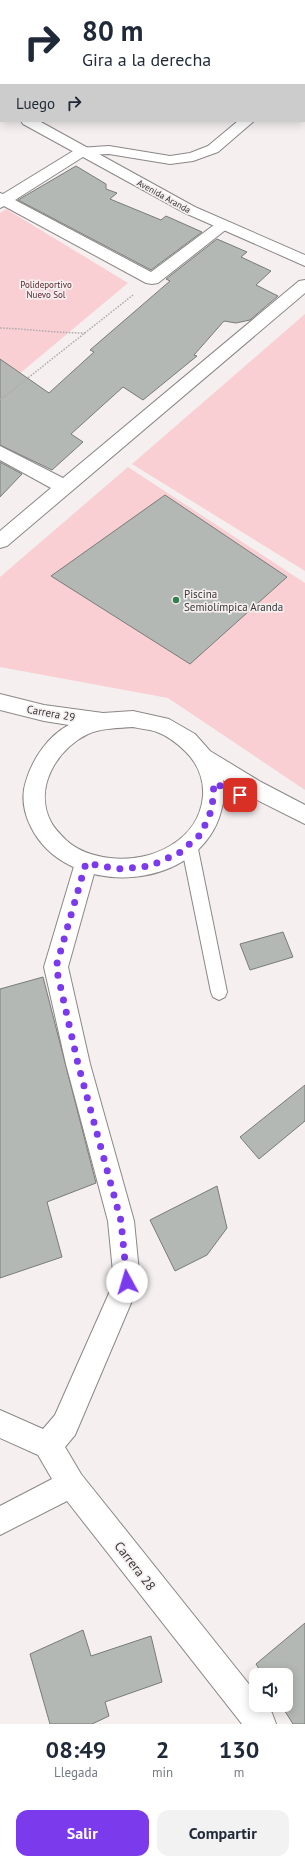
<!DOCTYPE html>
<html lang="es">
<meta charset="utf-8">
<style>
body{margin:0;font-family:"PT Sans",sans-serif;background:#f2f2f3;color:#1f2937;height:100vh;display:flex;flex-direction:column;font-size:15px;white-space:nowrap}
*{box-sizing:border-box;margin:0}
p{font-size:13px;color:#747a83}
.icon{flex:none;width:22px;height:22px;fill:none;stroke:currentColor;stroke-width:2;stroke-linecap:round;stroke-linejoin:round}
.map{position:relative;height:1724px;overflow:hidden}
.details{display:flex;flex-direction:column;background:#fff;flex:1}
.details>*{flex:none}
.guide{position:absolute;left:0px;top:0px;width:305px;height:122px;box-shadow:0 2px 10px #0003;background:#fff;color:#1f2937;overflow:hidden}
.tools{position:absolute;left:249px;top:1668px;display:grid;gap:8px}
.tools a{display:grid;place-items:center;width:44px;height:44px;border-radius:8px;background:#fff;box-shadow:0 2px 10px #0003;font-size:20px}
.pin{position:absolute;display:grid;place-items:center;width:34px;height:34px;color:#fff;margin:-17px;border-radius:8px;box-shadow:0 2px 6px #0006}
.me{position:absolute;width:44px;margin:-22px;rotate:354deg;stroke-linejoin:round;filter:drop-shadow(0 0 3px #0008)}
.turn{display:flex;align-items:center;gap:14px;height:84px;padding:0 16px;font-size:18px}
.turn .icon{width:52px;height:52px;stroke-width:2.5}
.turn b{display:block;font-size:28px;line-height:34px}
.then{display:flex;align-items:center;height:38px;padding:0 16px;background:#0003;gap:8px;font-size:15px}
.eta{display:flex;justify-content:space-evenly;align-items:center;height:68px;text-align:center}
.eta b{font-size:24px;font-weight:700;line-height:28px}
.button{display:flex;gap:8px;margin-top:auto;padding:8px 16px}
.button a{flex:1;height:46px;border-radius:12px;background:#7c3aed;color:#fff;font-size:16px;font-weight:700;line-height:46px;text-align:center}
.button a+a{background:#f2f2f3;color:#1f2937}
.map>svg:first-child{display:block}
.green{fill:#f9cfd3}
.building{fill:#b4b8b5;stroke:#787c79}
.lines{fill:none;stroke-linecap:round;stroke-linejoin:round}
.lane-casing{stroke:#8c8787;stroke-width:2}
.street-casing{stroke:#8c8787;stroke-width:2}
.secondary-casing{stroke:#8c8787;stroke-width:2}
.path{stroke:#aeaaab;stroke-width:1.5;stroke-dasharray:1.5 1.5;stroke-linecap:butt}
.lane{fill:#fff;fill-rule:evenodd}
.street{fill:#fff;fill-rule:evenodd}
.secondary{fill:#fff;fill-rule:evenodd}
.route{stroke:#7c3aed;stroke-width:7;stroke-dasharray:0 12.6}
.poi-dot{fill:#337f4e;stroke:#f5eff0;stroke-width:1.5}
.labels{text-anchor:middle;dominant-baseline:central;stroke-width:3.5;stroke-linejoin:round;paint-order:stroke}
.far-street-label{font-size:9px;fill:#393738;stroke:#f5eff0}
.far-park-label{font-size:9px;fill:#551e28;stroke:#f5eff0}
.poi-label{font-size:11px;fill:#393738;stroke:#f5eff0;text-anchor:start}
.street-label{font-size:11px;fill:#393738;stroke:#f5eff0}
.near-street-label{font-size:13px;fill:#393738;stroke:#f5eff0}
</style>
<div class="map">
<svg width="305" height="1724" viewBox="0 0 305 1724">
<rect width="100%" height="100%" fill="#f5eff0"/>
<path class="green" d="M6 209 128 283 0 390V213Z
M305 314V571L132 464Z
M128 467 305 583V790L168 698 0 667V577Z"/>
<path class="building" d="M76 166 106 184V189L117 193 110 199 161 220 166 216 202 232 151 270 18 200Z
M217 239 247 252 241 257 271 271 256 285 278 296 250 320 236 323 224 321 194 355 197 356 143 400 123 387 71 434 83 442 52 470 0 445V359L49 393 94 352 90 350 170 281 166 279Z
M0 462 22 474 0 497Z
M165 495 287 577 190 664 51 576Z
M283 932 293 957 250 970 240 944Z
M43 977 96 1183 47 1202 62 1257 0 1278V989Z
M305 1085V1121L259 1159 240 1137Z
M217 1186 227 1228 207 1255 175 1271 150 1220Z
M305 1623V1724H293L281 1705H286V1675H263L256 1664Z
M83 1630 91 1656 151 1636 162 1682 105 1702 109 1716 92 1724H50L30 1654Z"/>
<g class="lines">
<g class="lane-casing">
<path id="lane" d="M189 837 195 839 197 844 227 992 225 997 219 1000 213 997 211 992 181 844 183 839Z"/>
</g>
<g class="street-casing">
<path id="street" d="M57 0H72L56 1Z
M0 2H1V11H0Z
M0 30H1L0 39Z
M304 49H305L304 59Z
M238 121H254L218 152 193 161 170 164 109 154 86 155 15 200 151 272 218 222H228L231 225 228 228 158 283 152 284 146 283 4 206 0 208V193L3 194 78 148 109 146 170 156 190 153 208 146Z
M305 280V293L7 546 0 548V531L51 488 0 460V446L63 478 299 281Z
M86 854 94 856 97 863 68 967 90 1064 134 1221 140 1282 75 1435 65 1447 81 1474 256 1693V1705H265L272 1713 276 1724H242L67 1501 0 1535V1506L52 1479 38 1455 0 1438V1410L43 1429 55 1415 114 1282 108 1221 66 1064 44 967 75 863 78 856Z"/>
</g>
<g class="secondary-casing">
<path id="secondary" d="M0 102H1V110H0Z
M21 121H39L195 207 305 255V266L185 213 23 124Z
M0 694 44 705 103 713 133 711 169 719 195 734 210 751 261 782 305 805V824L245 794 223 780C226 794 223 805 219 818 192 893 66 898 31 827 24 813 21 796 26 781 33 758 48 736 69 725L44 721 0 710ZM133 727C141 729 149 729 157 732 168 736 178 744 186 752 198 764 204 780 203 796 199 841 151 863 110 858 94 856 79 852 66 840 61 835 54 828 51 822 33 788 57 749 88 734 102 728 118 728 133 727Z"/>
</g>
<path class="path" d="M0 328C29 329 56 333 85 333
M0 400 133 295"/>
<use href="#lane" class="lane"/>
<use href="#street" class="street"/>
<use href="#secondary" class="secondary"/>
</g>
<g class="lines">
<path class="route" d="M127 1282 121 1221 78 1064 56 967 86 863 118 869 150 866 179 853 201 834 212 809 214 783 240 795"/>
</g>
<circle class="poi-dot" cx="176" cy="600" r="4"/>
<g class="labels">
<g class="far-street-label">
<text transform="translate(164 196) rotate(29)">Avenida Aranda</text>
</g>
<g class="far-park-label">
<text x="46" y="284">Polideportivo<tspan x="46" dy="10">Nuevo Sol</tspan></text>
</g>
<g class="poi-label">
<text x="184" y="594">Piscina<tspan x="184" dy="13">Semiolímpica Aranda</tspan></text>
</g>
<g class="street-label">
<text transform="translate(51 713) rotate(10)">Carrera 29</text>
</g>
<g class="near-street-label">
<text transform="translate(135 1566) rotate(52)">Carrera 28</text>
</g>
</g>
</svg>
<div class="tools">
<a><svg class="icon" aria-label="sound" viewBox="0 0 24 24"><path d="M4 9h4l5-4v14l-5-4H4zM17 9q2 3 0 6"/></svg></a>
</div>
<div class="pin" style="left:240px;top:795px;background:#d93025"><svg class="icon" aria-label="arrive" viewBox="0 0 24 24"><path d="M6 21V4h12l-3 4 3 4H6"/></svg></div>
<svg class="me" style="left:127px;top:1282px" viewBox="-20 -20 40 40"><circle r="19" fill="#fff"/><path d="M0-13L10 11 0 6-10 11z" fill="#7c3aed"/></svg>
<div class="guide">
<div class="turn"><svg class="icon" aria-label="right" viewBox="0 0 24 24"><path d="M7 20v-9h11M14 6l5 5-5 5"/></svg><div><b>80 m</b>Gira a la derecha</div></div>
<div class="then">Luego<svg class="icon" aria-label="right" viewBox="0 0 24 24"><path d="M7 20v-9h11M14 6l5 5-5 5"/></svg></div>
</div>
</div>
<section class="details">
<div class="eta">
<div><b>08:49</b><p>Llegada</p></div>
<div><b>2</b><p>min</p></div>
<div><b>130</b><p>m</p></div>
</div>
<div class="button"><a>Salir</a><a>Compartir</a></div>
</section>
